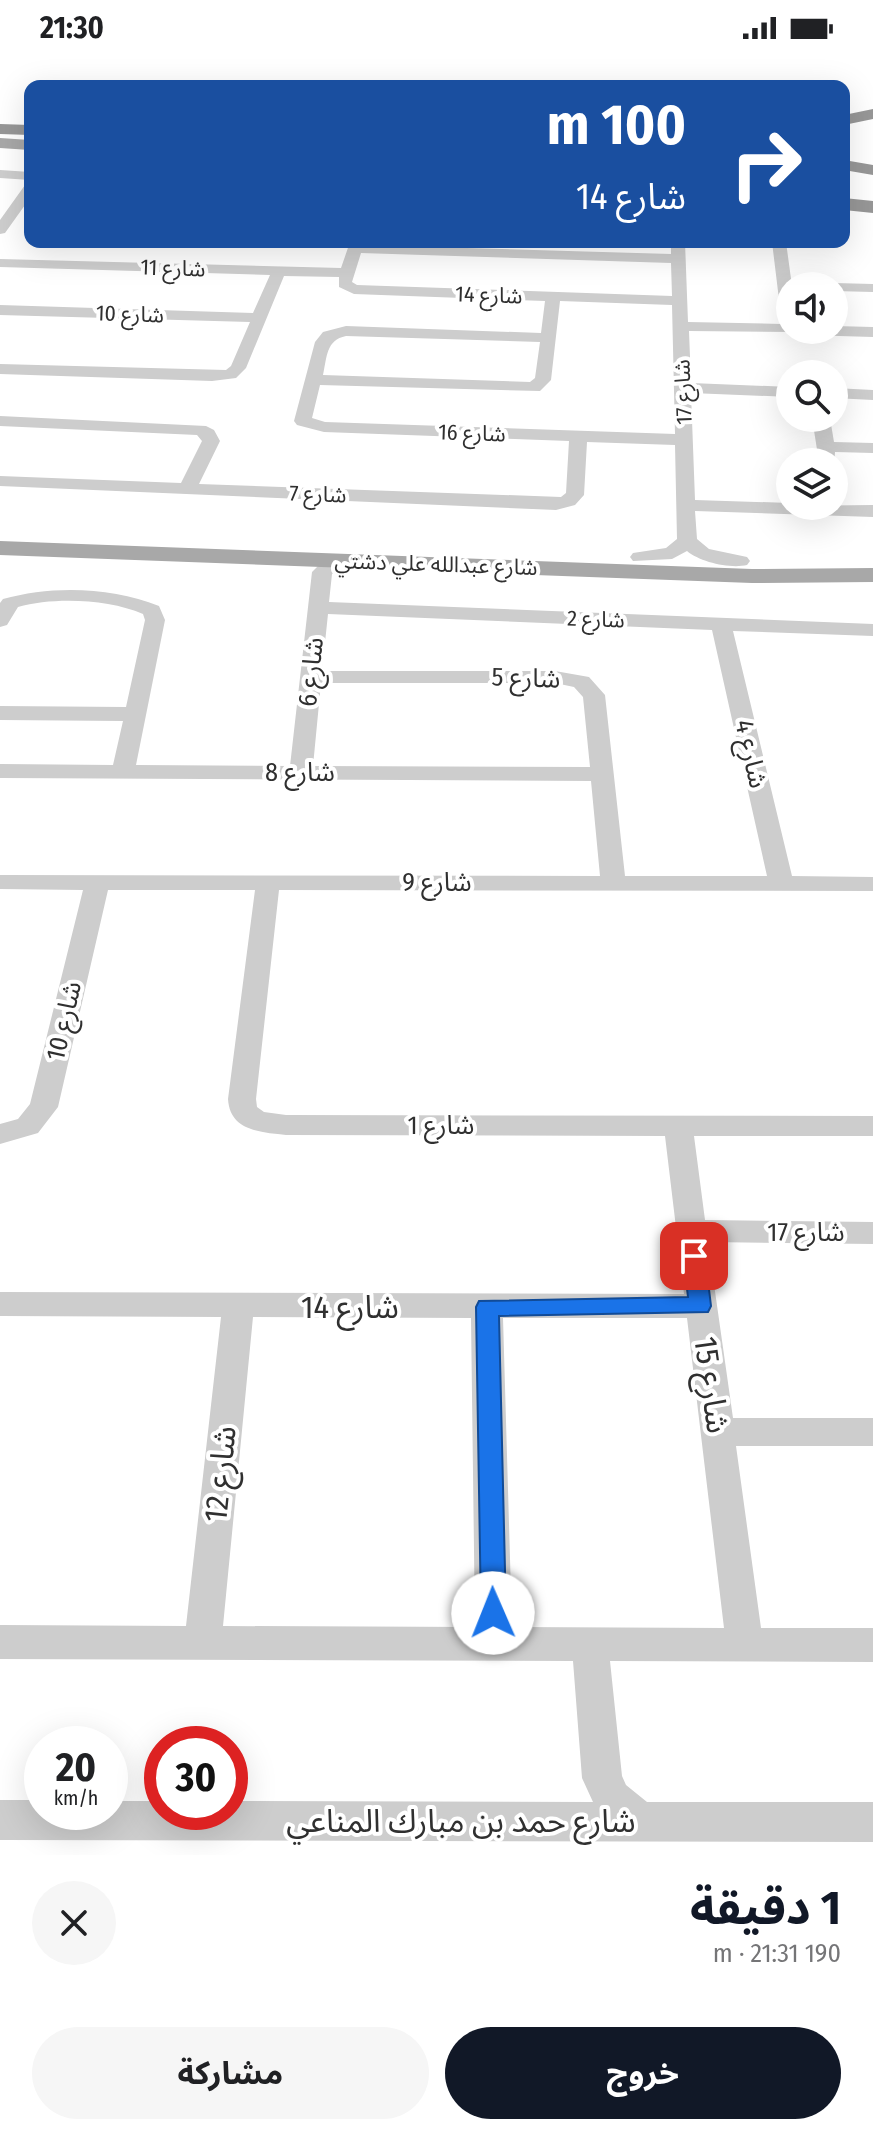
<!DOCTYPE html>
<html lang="ar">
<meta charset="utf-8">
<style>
body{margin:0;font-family:"Fira Sans Condensed","Noto Sans Arabic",sans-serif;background:#f6f6f6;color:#202124;direction:rtl;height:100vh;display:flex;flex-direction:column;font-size:30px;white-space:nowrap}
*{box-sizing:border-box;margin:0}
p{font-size:26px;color:#757577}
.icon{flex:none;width:44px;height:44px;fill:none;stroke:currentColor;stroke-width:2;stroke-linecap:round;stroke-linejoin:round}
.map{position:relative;height:1799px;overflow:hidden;direction:ltr}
.panel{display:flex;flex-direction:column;background:#fff;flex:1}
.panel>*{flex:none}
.top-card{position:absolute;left:24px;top:24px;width:826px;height:168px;border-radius:16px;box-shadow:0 8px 32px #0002;direction:rtl;background:#1a4fa0;color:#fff;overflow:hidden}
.tools{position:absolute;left:776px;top:216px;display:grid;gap:16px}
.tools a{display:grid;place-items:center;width:72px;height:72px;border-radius:50%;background:#fff;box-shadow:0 8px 32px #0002;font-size:40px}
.speed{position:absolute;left:24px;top:1670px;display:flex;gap:16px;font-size:40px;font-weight:700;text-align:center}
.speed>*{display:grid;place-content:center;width:104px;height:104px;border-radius:50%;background:#fff;box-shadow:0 8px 32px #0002;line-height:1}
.speed small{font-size:20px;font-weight:400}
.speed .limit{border:12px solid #d22;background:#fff;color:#111}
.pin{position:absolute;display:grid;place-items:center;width:68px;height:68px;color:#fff;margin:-34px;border-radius:16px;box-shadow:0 4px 12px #0006}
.me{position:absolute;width:88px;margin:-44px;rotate:359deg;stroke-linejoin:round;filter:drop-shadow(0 0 6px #0008)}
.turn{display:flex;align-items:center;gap:28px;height:168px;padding:0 32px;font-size:36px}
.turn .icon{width:104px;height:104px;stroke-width:2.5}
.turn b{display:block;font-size:56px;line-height:68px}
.round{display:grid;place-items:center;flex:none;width:84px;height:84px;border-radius:42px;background:#f6f6f6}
.overview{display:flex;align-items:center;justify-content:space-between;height:136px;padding:0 32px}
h1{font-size:48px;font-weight:700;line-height:60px;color:#111827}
.action{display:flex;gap:16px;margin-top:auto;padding:16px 32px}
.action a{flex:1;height:92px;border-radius:48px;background:#111827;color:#fff;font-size:32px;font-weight:700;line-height:92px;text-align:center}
.action a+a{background:#f6f6f6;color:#202124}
.status{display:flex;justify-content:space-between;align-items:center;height:56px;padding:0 40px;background:#fff;direction:ltr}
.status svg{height:22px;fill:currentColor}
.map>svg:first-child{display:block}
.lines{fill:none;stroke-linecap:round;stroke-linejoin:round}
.minor{fill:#cdcdcd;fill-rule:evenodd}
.major{fill:#a8a8a8;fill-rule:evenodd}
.highway{fill:#979797;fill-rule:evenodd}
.route{fill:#1a73e8;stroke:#114b97;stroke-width:2}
.labels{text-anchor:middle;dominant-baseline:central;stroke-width:8;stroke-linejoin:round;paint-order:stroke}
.far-street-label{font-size:22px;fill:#303030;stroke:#fff}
.street-label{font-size:26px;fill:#303030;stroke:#fff}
.near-street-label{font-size:32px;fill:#303030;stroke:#fff}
</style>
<div class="status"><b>21:30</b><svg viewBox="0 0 49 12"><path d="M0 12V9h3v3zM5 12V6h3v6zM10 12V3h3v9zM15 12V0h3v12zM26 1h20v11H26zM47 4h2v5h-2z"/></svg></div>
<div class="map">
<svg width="873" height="1799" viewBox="0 0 873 1799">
<rect width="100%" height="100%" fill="#fff"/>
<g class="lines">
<path class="minor" d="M0 114 30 116V124L0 122Z
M30 128V142L5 177 0 178V164L25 129Z
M350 186H364L363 189 671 198V186H685L688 266 782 268 772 186H786L792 230 790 274H797L796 276 689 275 691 327 790 331V341L691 337 695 444 790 447V450L873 449V461L695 455 697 483 709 493 747 501 750 505 747 509C730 513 700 506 687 495L672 503 633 505 630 501 633 497 666 492 677 483 675 389 587 386 584 439 575 449 556 454 0 430V420L181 427 202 385 197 379 0 370V360L206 370 214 374 220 385 199 428 561 441 566 437 569 385 324 376 297 369 294 365 315 286 323 276 346 270 541 277 545 245 354 238 339 231V221L284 220 246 312 236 322 212 325 0 318V308L226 314 231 310 250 266 0 259V249L253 257 270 219 0 211V203L341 212ZM361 197 671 207 672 240 357 229 352 226ZM560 245 672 249 675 378 325 366 312 362 320 329 540 335 551 324ZM346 280 540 286 535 322 530 326 323 319C327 301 326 284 346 280Z
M834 227 873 228V236L834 235V230H827Z
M834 270 873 271V281L805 279 797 274H834Z
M834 332 873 334V344L834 342Z
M812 362H830L834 386 873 387V397L835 396 834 410V406H819Z
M344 498 354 504 332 518 329 546 873 568V580L733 575 792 820 873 821V835L279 834 256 1043 257 1051 264 1056 286 1059 873 1060V1080H694L705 1164 873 1166V1188L708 1186 733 1362H873V1390H736L761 1572H873V1606L610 1605 622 1720 626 1729 647 1746H873V1786L0 1784V1744H42V1756H110V1745H162V1756H230V1745L593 1746 582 1722 573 1605 0 1603V1569L186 1570 221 1261 0 1260V1236L684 1238 665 1080 286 1079C260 1076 230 1075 228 1043L255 834H108L58 1051 38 1077 0 1088V1068L18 1063 30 1048 83 834 0 833V819L600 820 591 725 0 722V708L113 709 123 665 0 664V650L126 651 145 564 143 558C108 543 54 541 18 551L7 569 0 571V547L3 543C52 529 112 531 159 550L165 564 136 709 290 710 312 516 323 505ZM328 558 712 574 767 820H625L605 639 589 621 555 615H322ZM321 627H555L574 631 583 641 590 711 313 710ZM253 1261 471 1262 475 1571 223 1570ZM503 1262H687L724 1572 512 1571Z"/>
<path class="major" d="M0 82 30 84V94L0 92Z
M0 485 752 513 873 512V526L752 527 0 499Z"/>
<path class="highway" d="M873 53V63L844 69V59Z
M0 68 30 69V79L0 78Z
M844 104 873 109V119L844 114Z
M844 142 873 145V157L844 154Z"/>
</g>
<path class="route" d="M694 1192 702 1194 705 1200 711 1250 708 1256 499 1260 506 1557 503 1565 493 1569 484 1565 481 1557 476 1251 479 1245 688 1241 683 1200 686 1194Z"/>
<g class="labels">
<g class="far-street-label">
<text transform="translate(173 212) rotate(2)">شارع 11</text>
<text transform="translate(489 239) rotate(2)">شارع 14</text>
<text transform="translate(130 258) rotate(2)">شارع 10</text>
<text transform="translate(683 336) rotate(-92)">شارع 17</text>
<text transform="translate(472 377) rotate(2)">شارع 16</text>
<text transform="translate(318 438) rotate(2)">شارع 7</text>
<text transform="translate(436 508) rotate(2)">شارع عبدالله علي دشتي</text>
<text transform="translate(596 563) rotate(2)">شارع 2</text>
</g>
<g class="street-label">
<text transform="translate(311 616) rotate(-84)">شارع 6</text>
<text transform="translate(526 622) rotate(2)">شارع 5</text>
<text transform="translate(751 698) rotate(77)">شارع 4</text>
<text x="300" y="716">شارع 8</text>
<text x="437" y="826">شارع 9</text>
<text transform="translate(64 965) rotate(-77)">شارع 10</text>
<text x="441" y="1069">شارع 1</text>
<text x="806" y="1176">شارع 17</text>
</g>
<g class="near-street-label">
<text x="350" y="1251">شارع 14</text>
<text transform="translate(712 1329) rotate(82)">شارع 15</text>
<text transform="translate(220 1418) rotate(-84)">شارع 12</text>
<text x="461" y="1765">شارع حمد بن مبارك المناعي</text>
</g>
</g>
</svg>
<div class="tools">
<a><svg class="icon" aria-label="sound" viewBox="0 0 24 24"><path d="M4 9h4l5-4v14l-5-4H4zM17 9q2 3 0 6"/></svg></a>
<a><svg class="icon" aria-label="search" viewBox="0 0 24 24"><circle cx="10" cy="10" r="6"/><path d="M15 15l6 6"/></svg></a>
<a><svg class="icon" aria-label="layers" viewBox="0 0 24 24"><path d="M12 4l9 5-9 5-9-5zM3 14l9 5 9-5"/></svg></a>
</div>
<div class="speed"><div>20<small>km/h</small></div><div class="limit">30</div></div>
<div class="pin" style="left:694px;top:1200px;background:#d93025"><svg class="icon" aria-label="arrive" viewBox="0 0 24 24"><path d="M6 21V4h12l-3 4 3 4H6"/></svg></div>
<svg class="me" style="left:493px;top:1557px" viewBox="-20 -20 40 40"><circle r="19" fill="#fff"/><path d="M0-13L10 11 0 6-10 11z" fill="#1a73e8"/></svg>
<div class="top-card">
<div class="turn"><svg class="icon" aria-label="right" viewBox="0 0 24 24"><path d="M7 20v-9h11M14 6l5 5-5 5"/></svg><div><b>100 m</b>شارع 14</div></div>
</div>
</div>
<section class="panel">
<div class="overview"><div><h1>1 دقيقة</h1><p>190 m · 21:31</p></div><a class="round"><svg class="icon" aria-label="close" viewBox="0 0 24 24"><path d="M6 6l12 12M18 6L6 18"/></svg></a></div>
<div class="action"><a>خروج</a><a>مشاركة</a></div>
</section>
